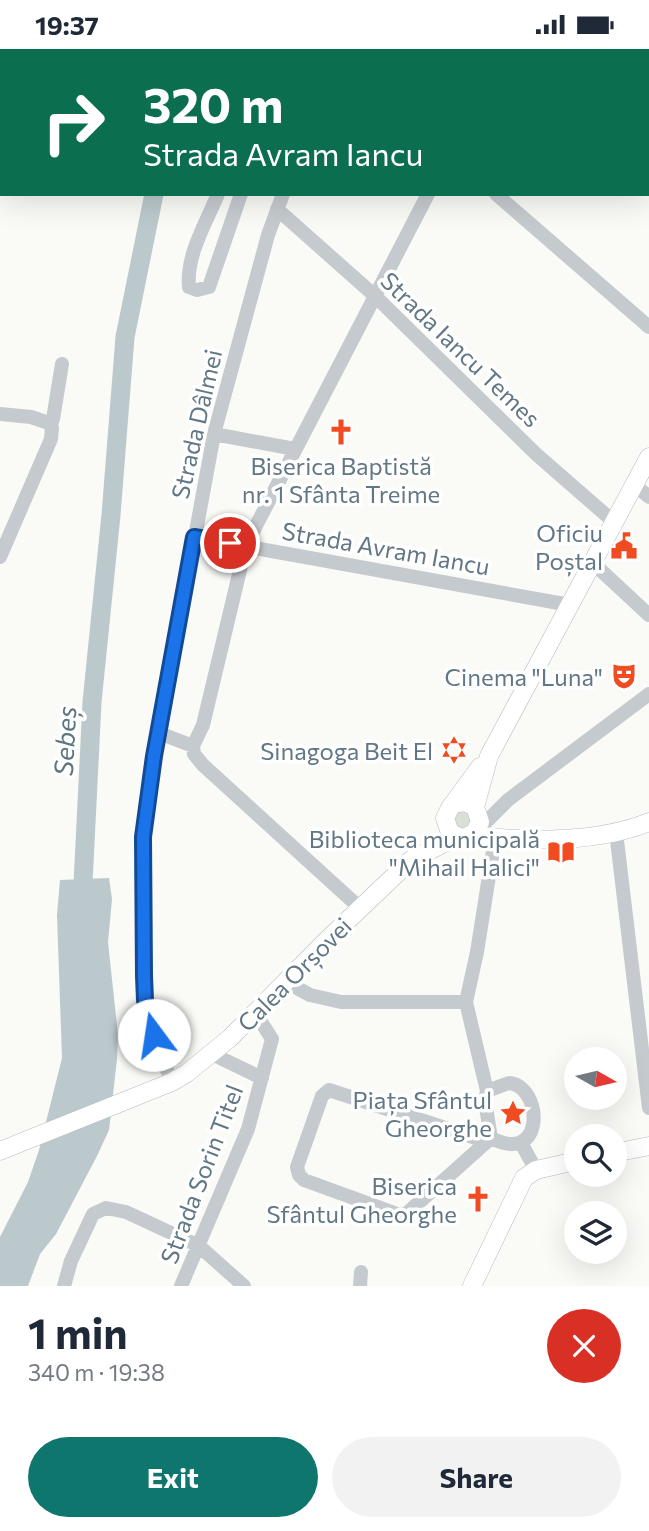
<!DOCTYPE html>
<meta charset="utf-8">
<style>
body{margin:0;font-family:Commissioner,sans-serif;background:#f2f2f3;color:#1f2937;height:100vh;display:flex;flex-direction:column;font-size:26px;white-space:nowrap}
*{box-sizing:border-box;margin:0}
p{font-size:23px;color:#747a83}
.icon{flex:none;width:38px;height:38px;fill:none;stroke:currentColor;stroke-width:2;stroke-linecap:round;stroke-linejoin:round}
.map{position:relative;height:1237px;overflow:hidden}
.drawer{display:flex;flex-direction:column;background:#fff;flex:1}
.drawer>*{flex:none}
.hud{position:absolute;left:0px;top:0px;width:649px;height:147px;box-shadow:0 7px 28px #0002;background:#0b6e4f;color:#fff;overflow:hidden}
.needle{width:46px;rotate:98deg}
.fabs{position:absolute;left:564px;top:998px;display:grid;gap:14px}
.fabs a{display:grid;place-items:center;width:63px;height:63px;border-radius:50%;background:#fff;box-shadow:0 7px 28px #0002;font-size:35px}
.pin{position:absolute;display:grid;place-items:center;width:60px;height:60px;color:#fff;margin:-30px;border:4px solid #fff;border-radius:50%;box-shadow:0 2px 7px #0007}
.me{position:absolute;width:77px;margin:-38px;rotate:346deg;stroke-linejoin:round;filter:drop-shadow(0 0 5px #0008)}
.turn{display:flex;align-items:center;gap:24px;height:147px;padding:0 28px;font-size:32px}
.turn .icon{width:91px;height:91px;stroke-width:2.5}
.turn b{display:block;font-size:49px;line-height:60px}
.round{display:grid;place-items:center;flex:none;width:74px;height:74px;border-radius:37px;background:#f2f2f3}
.headline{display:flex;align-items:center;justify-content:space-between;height:119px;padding:0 28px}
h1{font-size:42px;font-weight:700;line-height:52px}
.action{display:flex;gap:14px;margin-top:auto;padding:14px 28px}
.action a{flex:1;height:80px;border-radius:42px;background:#0f766e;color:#fff;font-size:28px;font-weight:700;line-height:80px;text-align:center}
.action a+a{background:#f2f2f3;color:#1f2937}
.status{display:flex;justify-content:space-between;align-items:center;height:49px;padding:0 35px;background:#fff;direction:ltr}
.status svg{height:19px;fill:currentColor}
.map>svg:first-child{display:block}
.green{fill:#dae0d6}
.water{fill:#bbc9cc}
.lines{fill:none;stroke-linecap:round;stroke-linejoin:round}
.river{stroke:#bbc9cc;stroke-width:19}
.major-casing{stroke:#b6bcc0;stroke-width:19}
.minor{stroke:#c5cace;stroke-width:14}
.major{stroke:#fff;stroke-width:18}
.route-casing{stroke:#114b97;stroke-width:18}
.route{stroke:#1a73e8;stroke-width:12}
.labels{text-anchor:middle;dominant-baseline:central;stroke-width:7;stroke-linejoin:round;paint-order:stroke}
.street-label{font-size:24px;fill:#627785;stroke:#fff}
.poi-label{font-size:24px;fill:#627785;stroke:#fff;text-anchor:end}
.water-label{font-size:26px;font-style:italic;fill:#5e767e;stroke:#fff}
</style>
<div class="status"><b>19:37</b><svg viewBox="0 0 49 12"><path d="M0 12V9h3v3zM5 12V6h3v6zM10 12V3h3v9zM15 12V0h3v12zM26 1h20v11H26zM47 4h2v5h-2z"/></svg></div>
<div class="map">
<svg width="649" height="1237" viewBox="0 0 649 1237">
<rect width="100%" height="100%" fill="#fafaf7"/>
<path class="green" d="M454 771a9 9 0 1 1 18 0a9 9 0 1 1-18 0Z"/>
<path class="water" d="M109 829 112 850 108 893 118 986 117 1010 109 1081 97 1107 56 1185 40 1205 28 1237H0V1188L28 1133 39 1101 62 1009 57 866 60 831Z"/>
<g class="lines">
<path class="river" d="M201 2V0
M82 855 92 653 111 466 125 288 154 145"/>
<g class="major-casing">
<path id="major" d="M475 758 489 707 649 408
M471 786C526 793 597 794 649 773
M460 788 450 784 445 769 450 759 480 718
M0 1102 172 1033 187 1024 230 989 325 893 411 811 444 794 466 788 475 783 480 773 475 758 465 753 454 755
M614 1104 649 1097
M472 1237 524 1129 536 1121 576 1112"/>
</g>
<path class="minor" d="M278 2 279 0
M296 2 297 0
M341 2 342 0
M507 2 508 0
M218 145C206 174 186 206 189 238L197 241 209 238 241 145
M496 145 649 278
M277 160 375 247 536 405 614 473
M0 365 31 368 49 374 52 379 51 390 0 508
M50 376 53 370 62 315
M214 385 295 400
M634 435 649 448
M194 488 570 556
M593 514 649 566
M159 684 193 697
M193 697 203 676 246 496 428 145
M193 697 194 705 203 716 360 859
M486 773 508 751 649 645
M616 783 649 1059
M286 933 310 946 341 953H466
M212 1005 262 1029
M172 1033 158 1000 145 951 142 855 143 788 148 742 214 385 268 186 283 145
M509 1034C543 1037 546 1117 491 1089L485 1052 487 1042Z
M487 1042 466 953 477 903 495 789
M485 1092 329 1041 322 1047 297 1118 299 1126 304 1131 400 1166 406 1165 491 1089
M521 1094 536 1121
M64 1237 71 1212 93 1165 106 1159 126 1163 199 1197 244 1237
M181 1237 248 1080 272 990 256 965
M360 1237 361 1223"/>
<use href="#major" class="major"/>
</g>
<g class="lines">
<g class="route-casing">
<path id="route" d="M154 986 145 951 144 927 143 788 154 707 194 488 230 494"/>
</g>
<use href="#route" class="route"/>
</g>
<defs>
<g id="church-bare" transform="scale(2.1)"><path d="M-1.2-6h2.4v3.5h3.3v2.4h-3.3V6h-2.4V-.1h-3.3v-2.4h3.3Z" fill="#f04b21" stroke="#fff" stroke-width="2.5" paint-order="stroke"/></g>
<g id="civic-bare" transform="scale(2.1)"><path d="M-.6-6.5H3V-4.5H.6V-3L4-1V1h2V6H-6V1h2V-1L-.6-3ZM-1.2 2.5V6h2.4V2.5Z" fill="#f04b21" stroke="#fff" stroke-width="2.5" paint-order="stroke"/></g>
<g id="theatre-bare" transform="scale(2.1)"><path d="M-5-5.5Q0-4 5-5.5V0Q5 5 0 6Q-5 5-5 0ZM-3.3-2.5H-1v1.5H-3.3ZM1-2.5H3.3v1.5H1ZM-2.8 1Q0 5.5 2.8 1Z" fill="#f04b21" stroke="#fff" stroke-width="2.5" paint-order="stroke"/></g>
<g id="synagogue-bare" transform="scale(2.1)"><path d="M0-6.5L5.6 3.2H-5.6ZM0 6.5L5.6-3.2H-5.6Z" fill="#f04b21" stroke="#fff" stroke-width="2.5" paint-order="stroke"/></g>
<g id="library-bare" transform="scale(2.1)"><path d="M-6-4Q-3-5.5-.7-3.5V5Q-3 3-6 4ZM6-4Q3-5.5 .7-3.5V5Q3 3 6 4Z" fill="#f04b21" stroke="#fff" stroke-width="2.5" paint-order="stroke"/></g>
<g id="sight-bare" transform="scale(2.1)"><path d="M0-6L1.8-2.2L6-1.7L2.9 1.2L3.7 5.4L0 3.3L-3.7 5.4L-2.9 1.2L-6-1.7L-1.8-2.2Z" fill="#f04b21" stroke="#fff" stroke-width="2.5" paint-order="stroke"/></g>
</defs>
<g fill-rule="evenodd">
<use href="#church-bare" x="341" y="383"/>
<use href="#civic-bare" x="624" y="497"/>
<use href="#theatre-bare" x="624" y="627"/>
<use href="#synagogue-bare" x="454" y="701"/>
<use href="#library-bare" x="561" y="803"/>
<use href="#sight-bare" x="513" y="1064"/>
<use href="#church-bare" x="478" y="1150"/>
</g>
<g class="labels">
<g class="street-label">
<text transform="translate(461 300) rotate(44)">Strada Iancu Temes</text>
<text transform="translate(196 375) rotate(-77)">Strada Dâlmei</text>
<text transform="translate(386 499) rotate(10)">Strada Avram Iancu</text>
<text transform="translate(294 925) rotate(-45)">Calea Orșovei</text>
<text transform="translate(201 1125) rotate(-69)">Strada Sorin Titel</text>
</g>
<g class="poi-label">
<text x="341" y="416" text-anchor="middle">Biserica Baptistă<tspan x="341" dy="28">nr. 1 Sfânta Treime</tspan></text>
<text x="603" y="483">Oficiu<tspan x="603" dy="28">Poștal</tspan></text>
<text x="603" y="627">Cinema "Luna"</text>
<text x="433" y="701">Sinagoga Beit El</text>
<text x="540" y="789">Biblioteca municipală<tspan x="540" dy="28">"Mihail Halici"</tspan></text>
<text x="492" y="1050">Piața Sfântul<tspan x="492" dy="28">Gheorghe</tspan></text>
<text x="457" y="1136">Biserica<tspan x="457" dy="28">Sfântul Gheorghe</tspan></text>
</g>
<g class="water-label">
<text transform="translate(64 692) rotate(-87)">Sebeș</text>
</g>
</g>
</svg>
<div class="fabs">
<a><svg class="needle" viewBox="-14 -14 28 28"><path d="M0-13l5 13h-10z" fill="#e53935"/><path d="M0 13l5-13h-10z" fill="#747a83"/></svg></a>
<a><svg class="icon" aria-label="search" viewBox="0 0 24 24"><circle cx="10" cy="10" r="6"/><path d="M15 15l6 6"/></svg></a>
<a><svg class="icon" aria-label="layers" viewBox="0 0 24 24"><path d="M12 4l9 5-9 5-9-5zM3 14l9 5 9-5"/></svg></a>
</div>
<div class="pin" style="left:230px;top:494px;background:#d93025"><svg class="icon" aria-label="arrive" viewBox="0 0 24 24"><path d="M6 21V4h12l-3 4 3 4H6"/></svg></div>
<svg class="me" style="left:154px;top:986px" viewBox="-20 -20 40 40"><circle r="19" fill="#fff"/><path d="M0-13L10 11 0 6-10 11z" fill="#1a73e8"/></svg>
<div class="hud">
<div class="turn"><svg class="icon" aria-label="right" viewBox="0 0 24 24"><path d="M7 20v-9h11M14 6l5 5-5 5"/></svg><div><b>320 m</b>Strada Avram Iancu</div></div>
</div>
</div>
<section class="drawer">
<div class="headline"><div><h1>1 min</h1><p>340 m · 19:38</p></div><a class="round" style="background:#d93025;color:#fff"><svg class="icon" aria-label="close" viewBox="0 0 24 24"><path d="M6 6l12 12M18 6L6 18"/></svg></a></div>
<div class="action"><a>Exit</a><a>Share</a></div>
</section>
